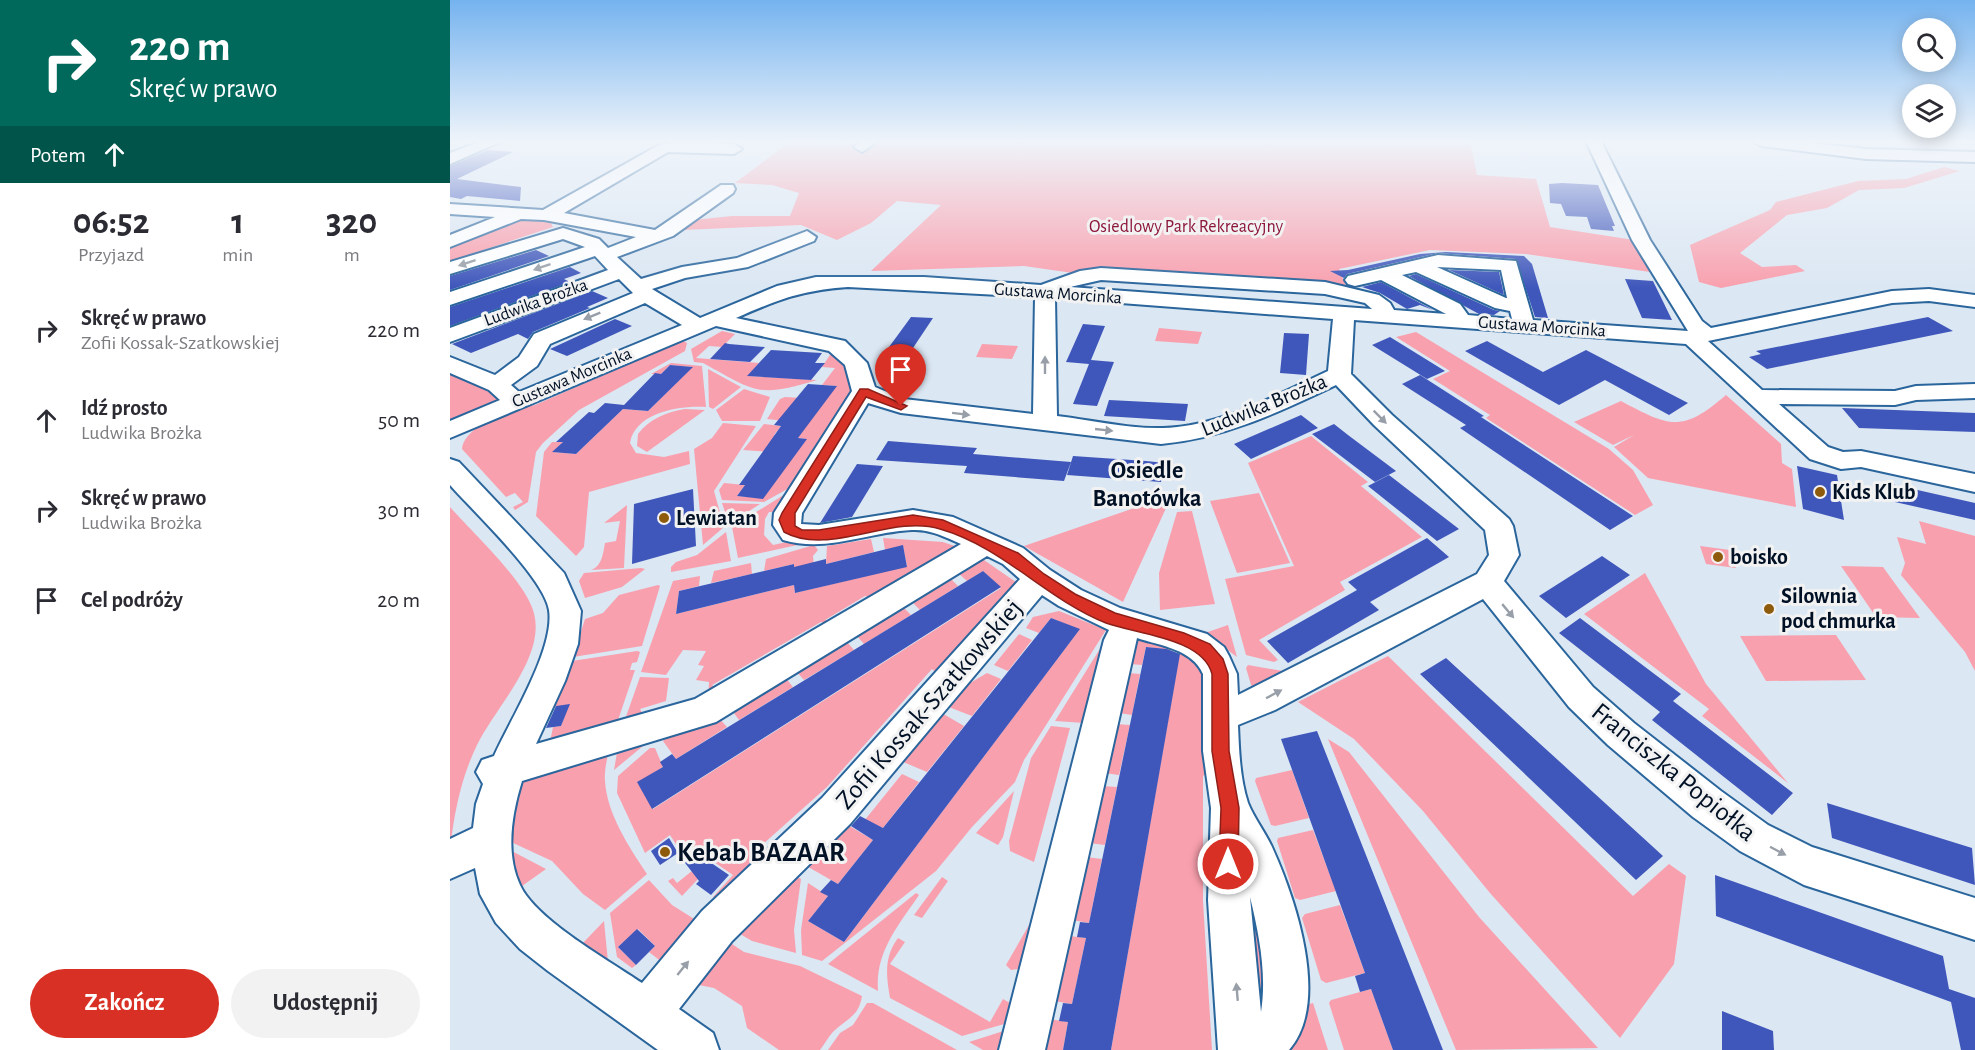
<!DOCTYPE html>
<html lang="pl">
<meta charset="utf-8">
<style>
body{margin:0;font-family:"Alegreya Sans",sans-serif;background:#f2f2f3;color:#2b2b33;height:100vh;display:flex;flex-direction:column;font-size:22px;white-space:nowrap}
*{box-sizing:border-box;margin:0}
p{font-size:20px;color:#7c7c81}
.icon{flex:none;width:33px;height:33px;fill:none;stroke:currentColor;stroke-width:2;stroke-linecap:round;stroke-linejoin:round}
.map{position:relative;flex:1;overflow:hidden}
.drawer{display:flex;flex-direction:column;background:#fff;width:450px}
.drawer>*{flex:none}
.banner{background:#00695c;color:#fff;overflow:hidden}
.tools{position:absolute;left:1452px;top:18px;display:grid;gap:12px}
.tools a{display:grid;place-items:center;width:54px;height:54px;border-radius:50%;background:#fff;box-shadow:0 3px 15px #0003;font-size:30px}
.pin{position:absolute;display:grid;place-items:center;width:51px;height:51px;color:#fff;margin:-62px -26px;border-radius:50% 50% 50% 0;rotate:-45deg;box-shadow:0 0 6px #0007}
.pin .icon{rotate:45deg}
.me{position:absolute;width:66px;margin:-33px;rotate:0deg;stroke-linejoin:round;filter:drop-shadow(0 0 4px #0008)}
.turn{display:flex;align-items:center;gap:21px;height:126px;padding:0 30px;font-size:27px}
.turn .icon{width:78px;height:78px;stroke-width:2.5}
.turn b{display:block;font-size:42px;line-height:51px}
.then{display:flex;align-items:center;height:57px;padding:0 30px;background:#0003;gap:12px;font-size:22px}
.eta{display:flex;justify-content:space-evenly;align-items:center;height:102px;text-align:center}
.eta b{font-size:36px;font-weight:700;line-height:42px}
.cta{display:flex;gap:12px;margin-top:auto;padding:12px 30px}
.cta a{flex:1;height:69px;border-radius:36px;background:#d93025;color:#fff;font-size:24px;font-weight:700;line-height:69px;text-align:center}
.cta a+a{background:#f2f2f3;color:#2b2b33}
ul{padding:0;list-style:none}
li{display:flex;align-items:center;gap:18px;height:90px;padding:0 30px}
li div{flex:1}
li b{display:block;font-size:22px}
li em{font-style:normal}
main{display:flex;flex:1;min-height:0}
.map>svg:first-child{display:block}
.green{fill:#f9a0ae}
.building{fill:#3f57bb}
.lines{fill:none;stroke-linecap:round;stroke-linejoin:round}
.minor-casing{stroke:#2a659c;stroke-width:4}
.minor{fill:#fff;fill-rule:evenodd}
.oneway{fill:#999fa8}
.route{fill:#d93025;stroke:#8d1f18;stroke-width:1.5}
.poi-dot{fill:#8e5a0b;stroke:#f2f2f2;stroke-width:2}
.labels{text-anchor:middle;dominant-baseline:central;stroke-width:6;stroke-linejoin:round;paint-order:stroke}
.far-park-label{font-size:18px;fill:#8c163a;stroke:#f2f2f2}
.far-street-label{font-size:18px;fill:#001025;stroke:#f2f2f2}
.street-label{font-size:22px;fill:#001025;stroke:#f2f2f2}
.poi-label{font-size:22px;font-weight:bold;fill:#001025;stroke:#f2f2f2;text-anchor:start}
.neighbourhood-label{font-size:24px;font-weight:bold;fill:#001025;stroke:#f2f2f2}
.near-street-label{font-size:27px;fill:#001025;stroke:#f2f2f2}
.near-poi-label{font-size:27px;font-weight:bold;fill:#001025;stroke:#f2f2f2;text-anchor:start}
</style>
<main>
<section class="drawer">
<div class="banner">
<div class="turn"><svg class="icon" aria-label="right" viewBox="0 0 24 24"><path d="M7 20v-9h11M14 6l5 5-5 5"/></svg><div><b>220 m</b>Skręć w prawo</div></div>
<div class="then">Potem<svg class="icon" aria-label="ahead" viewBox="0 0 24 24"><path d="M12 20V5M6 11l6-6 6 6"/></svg></div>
</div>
<div class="eta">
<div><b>06:52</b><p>Przyjazd</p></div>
<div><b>1</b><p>min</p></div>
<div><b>320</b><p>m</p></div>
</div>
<ul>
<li><svg class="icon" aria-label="right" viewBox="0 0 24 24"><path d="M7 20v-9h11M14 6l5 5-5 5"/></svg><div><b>Skręć w prawo</b><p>Zofii Kossak-Szatkowskiej</p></div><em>220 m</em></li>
<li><svg class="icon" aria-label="ahead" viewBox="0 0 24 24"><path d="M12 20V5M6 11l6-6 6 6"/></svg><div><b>Idź prosto</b><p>Ludwika Brożka</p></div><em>50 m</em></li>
<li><svg class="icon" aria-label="right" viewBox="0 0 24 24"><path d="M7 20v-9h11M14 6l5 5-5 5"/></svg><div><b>Skręć w prawo</b><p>Ludwika Brożka</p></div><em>30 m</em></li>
<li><svg class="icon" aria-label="arrive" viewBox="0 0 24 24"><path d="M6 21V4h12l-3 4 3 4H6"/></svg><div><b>Cel podróży</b></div><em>20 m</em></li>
</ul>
<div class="cta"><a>Zakończ</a><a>Udostępnij</a></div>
</section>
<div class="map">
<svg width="1525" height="1050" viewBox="0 0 1525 1050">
<rect width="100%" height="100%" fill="#dbe7f3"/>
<path class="green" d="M341 141 410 145 416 141H1020L1027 175 1086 179 1100 227 1184 240 1207 273 1076 254 980 250 889 269 898 291 637 275 574 266 421 271 491 205 447 201 421 223 387 240 351 225 232 230 243 220 282 216H340L349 193 322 185 285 183Z
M1494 167 1510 171 1454 188 1409 190 1377 208 1337 215 1290 253 1312 267 1346 265 1355 271 1271 288 1249 282 1240 245 1320 210 1326 202 1408 181 1456 179Z
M72 219 100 221 103 227 0 261V248Z
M709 328 752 332 748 344 705 341Z
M272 331 285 334 272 347 259 346 246 358 309 363 298 376 367 380C307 398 306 392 253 363L244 362 241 349Z
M966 332 1159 449 1183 470 1203 505 1185 515 1036 418 1040 415 983 379 1000 371 946 337Z
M229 339 237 343 235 351 129 410 93 443 86 452 78 502 65 510 63 507 73 502 65 493 56 497 12 449C14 425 65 408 85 405L181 363 185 358Z
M532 344 568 346 562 359 526 357Z
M380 355H395L407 387 341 487 314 502 272 500 269 490 274 483 295 485 287 496 313 498 356 439 347 438 386 386 372 385 385 368 372 367Z
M221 363 252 366 256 407C231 405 185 412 180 443L186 453 214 457 239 451 240 464 139 492 134 547 126 556 86 516 94 452 102 442H113L103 452 126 454 173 409 198 411 242 367 220 365 211 374H201Z
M258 369 291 387 263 409 259 407Z
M0 370 52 396 50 400 25 412 0 419Z
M294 389 320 397 310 421H272L266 410Z
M1276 395 1331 444 1332 463 1342 469 1346 507 1198 478 1164 447 1184 435 1163 445 1124 422 1171 401C1220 427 1232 433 1276 395Z
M335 397 352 398 335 421 317 419 330 399Z
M235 409 255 410 197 452 187 446 188 434C199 419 217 412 235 409Z
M273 423 306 426 264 491 274 527 253 545 244 449 262 438Z
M314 424 331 426 324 435 334 436 321 452 293 450Z
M861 436 918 482 911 486 972 537 890 582 895 590 809 640 828 660 824 662 796 655 775 579 844 566 798 463Z
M340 491 333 512H319L315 519 314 535 323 545 350 539 361 542 288 558 282 527Z
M809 493 840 563 787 573 760 501Z
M722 495 673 602 574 546Z
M272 503 310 504 279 524Z
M177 505 174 568 141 570C152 566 153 554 155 543L166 541 170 521 154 523Z
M0 507C23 533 73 579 83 610 98 655 46 706 27 745 11 778 4 813 0 850Z
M742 511 765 604 710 610 709 573 727 512Z
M1469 521 1525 536V671L1515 652 1451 575 1455 563 1447 537 1476 544Z
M276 532 281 561 221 572V567L226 562 247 555Z
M433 538 493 542 513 549 425 599 415 596 375 620 389 626 385 628 371 622 262 685 274 694 258 703 259 682 246 680 254 666 248 665 256 651 233 650 216 675 191 672 223 581 250 576 249 586 229 591 226 614 344 585 345 593 457 566 453 546 435 550Z
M421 539 424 552 376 564 377 546Z
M364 545 368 550 363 556 364 567 344 572V564L314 571 316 559Z
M1250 546 1280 550 1286 568 1256 564Z
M531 558 573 587 494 679 482 669 377 787 302 854 319 864 272 903 263 897 283 875 264 862 232 896 218 881 223 878 227 883 258 858 246 845 233 855 220 835 195 853 167 793 168 776 200 748H205L213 767 188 783 203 809 551 588 533 571 517 581 507 572Z
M301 563 302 574 261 583 264 571Z
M1391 566 1433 567 1470 618 1426 617Z
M191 568 195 569 172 587 135 598 129 581 134 573Z
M1195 573 1256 684 1338 783 1252 716 1259 709 1134 614Z
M499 577 508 586 470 610 460 600Z
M208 585 210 586 192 646 123 657 135 619 153 613 169 595Z
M453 607 461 615 414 644 406 635Z
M609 611 656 630 574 760 565 782 522 827 486 871 372 961 352 955 351 930 358 883 378 896 358 921 394 942 629 630 601 618 589 633 576 628 583 617Z
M778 625 787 657 755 633Z
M661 631 634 723 605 721Z
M569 634 582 640 558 671 544 665Z
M694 634 757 658 762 770 753 776V901L762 1050H661L730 651 696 647 692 665 680 664 685 642Z
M1386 635 1416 680 1316 681 1290 636Z
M397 642 404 650 354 680 346 671Z
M187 651 190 652 187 662 182 663 180 670H185L164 732 98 752 103 727 111 726 119 705 102 707 93 712 122 661Z
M938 656 1183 896 1219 864 1236 876 1224 964 1170 1038 1040 893 973 811 904 739 848 702Z
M798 665 844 673 809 695 802 688 796 668Z
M537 673 551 679 522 716 496 706 505 692Z
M678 673 690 674 682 715 669 713Z
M334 676 343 687 289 720 281 709Z
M190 677 219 678 216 701 190 709 197 722 172 728Z
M490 712 514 726 477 772 451 761Z
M266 715 277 727 226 759 213 741 215 739Z
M666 724 680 725 669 775 654 773Z
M601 726 620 728 584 862 560 851 559 841 581 758Z
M878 739 899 752 1029 917 1148 1048 1006 1050Z
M169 741H199L164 770Z
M160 744C158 756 154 769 155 781 157 814 179 847 197 874L155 910 133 894 102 861 61 842 60 819 69 772Z
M842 770 859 818 825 826 821 825 805 781 806 778Z
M452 774 469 782 433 828 414 821Z
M652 786 667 787 655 845 639 843Z
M564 791 553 837 548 845 526 833Z
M396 824 423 840 388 884 353 864Z
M863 830 886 891 850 900 845 898 827 841 828 838Z
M54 847 96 869 72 886Z
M636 857 652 859 639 923 622 920Z
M796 868 803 890 817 1000 810 1022Z
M342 873 351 879 344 930 346 953 302 941 285 931Z
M492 877 498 881 472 918 464 915Z
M199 880 222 905 257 927 222 970 199 952 205 946 188 929 168 947 186 965 182 968 167 957 160 913Z
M466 893 469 895C448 926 425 952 428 991L378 964Z
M890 905 915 973 876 983 871 980 852 918 855 914Z
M154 921 158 962 132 944Z
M579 925 583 926 574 968 561 970 556 965Z
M270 936 294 952 350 966 412 996C409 1016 398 1018 385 1030 379 1035 375 1044 370 1050H329L297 1028 292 1006 264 988 234 982Z
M619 936 636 938 622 1004 604 1001Z
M448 938 455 942 440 964 540 1022 553 999 565 1006V1021L512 1036 440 998C436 975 434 957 448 938Z
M921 989 943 1050H894L879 1003 881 1000Z
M417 1003H423L507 1050H378L390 1033 403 1025Z
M863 1003 878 1050H841L846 1008Z
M599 1019 618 1022 613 1050H592Z
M563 1028 558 1050H533L519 1042Z"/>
<path class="building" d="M38 150 63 152 7 179 71 187 70 201 17 196 11 199 0 197V166Z
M1112 183 1148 185 1165 226H1162L1164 231 1141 229 1137 217 1116 216 1111 204 1100 203 1099 184Z
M86 250 99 256 0 290V276Z
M996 252 1074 256 1082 264 1098 318 1085 317 1066 259 988 253 897 274 894 278 880 271 898 270 970 254Z
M120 267 131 273 114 279 120 282 0 326V307Z
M999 270 1049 272 1054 295Z
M966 274 1044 310 1050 311 1044 315 1029 314 959 276Z
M1175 279 1203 281 1222 320 1192 318Z
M931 282 983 310 970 305 957 309 930 293 912 287Z
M142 291 158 298 137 307 140 308 83 332 78 339 68 334 21 353 2 344Z
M461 317 483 318 455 360 431 358Z
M1478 317 1503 331 1317 369 1299 357 1311 354 1306 351Z
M165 319 182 326 117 356 100 349Z
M633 324 655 326 641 360 664 362 647 406 623 404 639 364 616 362Z
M834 333 859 334 856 375 830 373Z
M940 337 995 371 977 379 922 345Z
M1037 341 1093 372 1136 350 1238 403 1219 415 1155 380 1109 405 1015 351Z
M275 343 279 344 315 347 300 362 260 359Z
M321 350 372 353 365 363H375L361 380 297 376Z
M220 365 243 367 198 411 173 409 126 454 102 452 113 442H106L139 412 144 413 155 403 174 405 205 373 211 374Z
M970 375 1034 416 1031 417 1183 516 1160 530 1010 428 1016 425 952 384Z
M358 384 387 386 348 438 357 439 313 499 287 496 295 485H289L331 426 324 425Z
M659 400 738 404 735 421 654 416Z
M1392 408 1525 413V432L1409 428Z
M851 415 868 428 801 459 784 444Z
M884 424 898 435 946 471 925 482 862 434Z
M438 441 527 448 523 454 621 462 614 481 514 473 517 466 426 460Z
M623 456 696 461 715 463 711 482 617 475Z
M407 464 433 466 402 517 370 523Z
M1347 466 1387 475 1394 520 1353 509Z
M939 475 961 492 1009 529 987 541 918 486Z
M1441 484 1525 503V520L1445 502Z
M243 489 246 546 182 564 184 504Z
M977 538 999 557 920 602 929 610 838 663 817 641 907 590 898 582Z
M453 545 457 567 345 593 344 585 226 614 229 591 344 564V567L376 559V564Z
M1152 556 1180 575 1116 618 1089 596Z
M533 571 551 587 202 809 187 782 213 767 210 762 222 754 226 759Z
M601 618 630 629 394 942 358 921 378 896 370 892 381 880 388 884 423 840 401 826 410 816 433 828Z
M1130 618 1231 694 1223 701 1343 793 1322 815 1202 720 1210 712 1109 633Z
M696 647 717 649 730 654 661 1050H613L618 1022 609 1021 613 1003 622 1004 636 938 627 937 630 922 639 923Z
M996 658 1121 772 1213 856 1186 880 970 674Z
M120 704 111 726 96 728 106 706Z
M867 731 993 1050H943L921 989 910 992 905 976 915 973 831 739Z
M1377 803 1522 848 1525 885 1382 838Z
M219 838 228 853 210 865 201 851Z
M245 849 254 858 279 875 261 895 246 884 249 881 232 859Z
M1265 875 1493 956 1499 989 1525 998V1050H1511L1501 1002 1266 916Z
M187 929 205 946 186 965 168 947Z
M1272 1011 1323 1031 1324 1050H1272Z"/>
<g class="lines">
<g class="minor-casing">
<path id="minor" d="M32 141H52L0 164V153Z
M231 141 284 144 292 149 284 154 218 152 114 213 205 230 271 185H283L285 189 283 193 223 236 167 257 191 279 232 267 287 258 357 231 366 237 364 241 298 267 235 278 202 289 250 318 327 286 366 277H474L591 285 630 271 651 268 875 282 929 295 940 303 944 310 996 314 931 280 905 286 898 284 895 280 898 276 988 255 1066 261 1083 320 1238 331 1182 240 1136 141H1151L1200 240 1252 321 1261 328 1442 291 1479 289 1525 295V307L1479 301 1442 303 1258 341 1312 390 1445 391 1466 386 1525 384V398L1466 400 1445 405 1329 404 1378 447 1393 452 1411 451 1525 474V492L1411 467 1391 469 1360 459 1236 344 904 320 901 374 942 415 1059 519 1063 526 1069 555 1054 581 1143 687 1184 723 1271 791 1318 825 1362 847 1525 898V940L1354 885 1290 851 1243 817 1158 745 1119 707 1033 599 825 710 788 725C789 750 790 779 798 803 804 818 815 832 822 847 845 898 881 1002 839 1050H768L758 900 761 808 753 751V674C742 649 711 646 687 638L595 1050H549L654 640 659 630 609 606 592 595 400 824 282 941 229 1009 263 1033 269 1050H208L98 971 70 949 46 923 30 894 25 868 0 879V839L23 828 26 804 33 784 26 772 32 760 44 756C60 720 105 649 99 610 94 578 24 512 0 485V459L9 462 114 573 131 611 128 644 115 681 86 744 245 699 511 544C495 537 480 529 462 530 418 532 377 553 333 540L323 525 324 513 402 391 395 365 379 351 266 326 0 438V421L50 400 39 390 0 373V357L45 375 69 357 84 334 183 293 169 279 0 342V328L158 270 145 256 0 305V292L135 247 113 239 0 274V262L113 228 149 239 158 248 186 237 94 220 71 219 0 247V235L45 217 0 214V204L93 210 209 145ZM987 267 1051 270 1057 298H1056ZM966 272 1045 308 1060 311 1062 319 1018 315 1010 304 952 275ZM651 280 875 294 915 303 922 309 620 287ZM398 287 585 297 583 414 454 399 425 387 417 363 395 341 286 318C327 300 352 290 398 287ZM605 298 883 319 878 371C826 395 772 426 713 428 679 429 641 420 607 416ZM195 303 232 325 69 392 61 385 87 366 100 344ZM886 385 924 425 1035 530 1039 555 1027 574 788 695 787 674 779 656 774 647 757 634 670 608 631 590 600 570 573 548 503 517 463 510 369 525 351 524 352 513 418 403 451 413 711 444C775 438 829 412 886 385ZM537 556 553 564 570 579 372 798 252 911 192 983C160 961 86 920 70 885 55 853 62 813 72 781L266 722ZM800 897C809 934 817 974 811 1012Z
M411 141H428L412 152 404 147Z
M1303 141H1345L1416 149 1525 152V162L1416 159 1311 146Z"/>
</g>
<use href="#minor" class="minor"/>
</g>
<defs><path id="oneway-solid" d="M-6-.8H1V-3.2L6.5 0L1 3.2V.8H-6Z" transform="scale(1.5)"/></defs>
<g class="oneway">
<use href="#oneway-solid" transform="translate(17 263) rotate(162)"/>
<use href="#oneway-solid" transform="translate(92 267) rotate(161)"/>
<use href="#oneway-solid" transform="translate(142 316) rotate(158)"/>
<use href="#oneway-solid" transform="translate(595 365) rotate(-90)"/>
<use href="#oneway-solid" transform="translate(511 414) rotate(7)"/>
<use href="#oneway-solid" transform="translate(930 417) rotate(45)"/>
<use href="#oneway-solid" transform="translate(654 430) rotate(6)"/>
<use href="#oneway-solid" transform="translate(1058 611) rotate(50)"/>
<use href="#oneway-solid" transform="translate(824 694) rotate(-28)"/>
<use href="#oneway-solid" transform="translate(1328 851) rotate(28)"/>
<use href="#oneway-solid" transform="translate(233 968) rotate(-51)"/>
<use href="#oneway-solid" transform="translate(787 992) rotate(-95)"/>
</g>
<linearGradient id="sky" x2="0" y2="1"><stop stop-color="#75b3ef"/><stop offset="0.49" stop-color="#eff4fa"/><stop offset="1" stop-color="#eff4fa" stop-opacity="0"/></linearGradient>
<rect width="1525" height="288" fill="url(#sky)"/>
<path class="route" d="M410 389H418L457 406 451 410 416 397 345 513V526L352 530H369L463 515 493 520 568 553 594 574 625 594 665 613 734 633 760 644 773 659 778 674 779 751 789 808 788 864 785 870 778 873 771 870 769 864 771 808 762 751V674C753 638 686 634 656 623 596 599 553 547 490 529 441 514 379 557 334 532L329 520 332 513Z"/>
<g class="poi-dot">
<circle cx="1370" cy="492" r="6"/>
<circle cx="214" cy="518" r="6"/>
<circle cx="1268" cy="557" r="6"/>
<circle cx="1319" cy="609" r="6"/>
<circle cx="215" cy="852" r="6"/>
</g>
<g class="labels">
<g class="far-park-label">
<text x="736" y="227">Osiedlowy Park Rekreacyjny</text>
</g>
<g class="far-street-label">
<text transform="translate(608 294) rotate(4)">Gustawa Morcinka</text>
<text transform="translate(86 303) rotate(-20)">Ludwika Brożka</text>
<text transform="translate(1092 327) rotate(4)">Gustawa Morcinka</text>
<text transform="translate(122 378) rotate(-23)">Gustawa Morcinka</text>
</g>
<g class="street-label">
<text transform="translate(814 405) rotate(-22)">Ludwika Brożka</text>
</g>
<g class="poi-label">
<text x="1382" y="492">Kids Klub</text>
<text x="226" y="518">Lewiatan</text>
<text x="1280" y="557">boisko</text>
<text x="1331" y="596">Silownia<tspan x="1331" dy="25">pod chmurka</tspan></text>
</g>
<g class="neighbourhood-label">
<text x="697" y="471">Osiedle<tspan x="697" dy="28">Banotówka</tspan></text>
</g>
<g class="near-street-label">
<text transform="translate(479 704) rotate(-49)">Zofii Kossak-Szatkowskiej</text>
<text transform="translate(1224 772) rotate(39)">Franciszka Popiołka</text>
</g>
<g class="near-poi-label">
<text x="227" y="852">Kebab BAZAAR</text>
</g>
</g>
</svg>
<div class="tools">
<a><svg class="icon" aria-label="search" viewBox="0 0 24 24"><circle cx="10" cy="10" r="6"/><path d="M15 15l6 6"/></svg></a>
<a><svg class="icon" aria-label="layers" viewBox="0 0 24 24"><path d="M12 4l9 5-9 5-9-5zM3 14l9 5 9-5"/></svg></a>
</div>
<div class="pin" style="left:451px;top:406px;background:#d93025"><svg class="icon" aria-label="arrive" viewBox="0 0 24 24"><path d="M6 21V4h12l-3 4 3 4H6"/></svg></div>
<svg class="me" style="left:778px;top:864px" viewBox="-20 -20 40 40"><circle r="17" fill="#d93025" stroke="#fff" stroke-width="3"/><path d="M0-11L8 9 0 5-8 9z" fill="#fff"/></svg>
</div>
</main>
